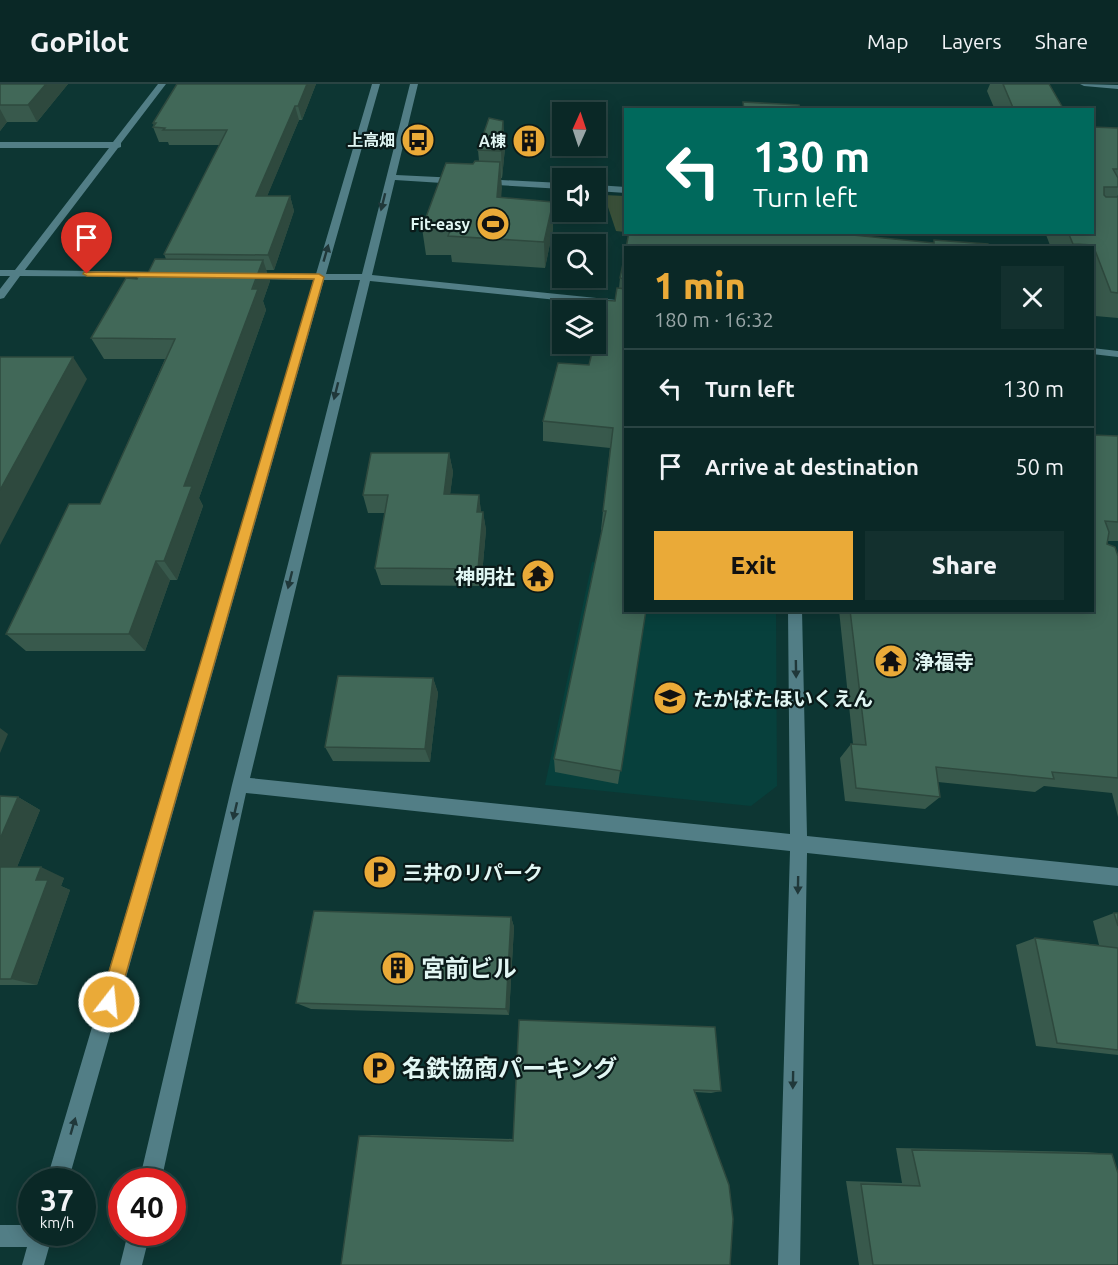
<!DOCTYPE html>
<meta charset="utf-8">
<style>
body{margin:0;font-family:Ubuntu,"Noto Sans JP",sans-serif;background:#13302e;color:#f1f3f6;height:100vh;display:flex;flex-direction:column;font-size:22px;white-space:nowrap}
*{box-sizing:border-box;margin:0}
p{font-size:20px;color:#99a6a7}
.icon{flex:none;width:33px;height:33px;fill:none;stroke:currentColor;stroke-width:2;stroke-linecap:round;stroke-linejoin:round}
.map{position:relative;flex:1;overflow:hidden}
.panel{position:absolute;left:624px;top:162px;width:470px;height:366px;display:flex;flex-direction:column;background:#0a2826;border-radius:0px;box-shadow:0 3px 15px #0003,0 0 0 2px #2a4443}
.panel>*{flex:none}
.banner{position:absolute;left:624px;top:24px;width:470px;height:126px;border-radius:0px;box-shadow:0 3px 15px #0003,0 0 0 2px #2a4443;background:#00695c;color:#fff;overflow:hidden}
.needle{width:39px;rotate:3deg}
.fabs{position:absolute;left:552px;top:18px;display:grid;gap:12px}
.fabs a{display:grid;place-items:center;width:54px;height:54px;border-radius:0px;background:#0a2826;box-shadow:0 3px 15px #0003,0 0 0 2px #2a4443;font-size:30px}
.speed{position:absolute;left:18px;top:1084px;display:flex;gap:12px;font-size:30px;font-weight:700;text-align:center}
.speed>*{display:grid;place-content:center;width:78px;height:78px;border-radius:50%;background:#0a2826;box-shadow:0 3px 15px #0003,0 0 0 2px #2a4443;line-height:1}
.speed small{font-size:15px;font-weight:400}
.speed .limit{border:9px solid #d22;background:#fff;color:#111}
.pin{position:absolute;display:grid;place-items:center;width:51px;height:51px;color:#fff;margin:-62px -26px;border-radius:50% 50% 50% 0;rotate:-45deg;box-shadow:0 0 6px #0007}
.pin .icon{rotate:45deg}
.me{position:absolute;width:66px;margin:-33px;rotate:16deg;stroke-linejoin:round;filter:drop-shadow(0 0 4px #0008)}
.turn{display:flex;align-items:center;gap:21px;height:126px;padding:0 30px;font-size:27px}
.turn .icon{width:78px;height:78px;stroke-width:2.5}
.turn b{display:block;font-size:42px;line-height:51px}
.round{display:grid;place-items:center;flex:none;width:63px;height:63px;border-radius:0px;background:#13302e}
.head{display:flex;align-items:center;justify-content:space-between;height:102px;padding:0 30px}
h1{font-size:36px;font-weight:800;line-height:45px;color:#eaaa38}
.action{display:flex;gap:12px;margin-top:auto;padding:12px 30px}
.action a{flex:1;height:69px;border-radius:0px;background:#eaaa38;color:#111;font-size:24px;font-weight:800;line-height:69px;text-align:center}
.action a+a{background:#13302e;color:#f1f3f6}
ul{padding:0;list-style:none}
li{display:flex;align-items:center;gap:18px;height:78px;padding:0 30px;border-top:2px solid #2a4443}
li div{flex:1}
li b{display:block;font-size:22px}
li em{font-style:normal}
header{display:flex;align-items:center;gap:36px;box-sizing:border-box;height:84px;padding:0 30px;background:#0a2826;border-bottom:2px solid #2a4443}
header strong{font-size:28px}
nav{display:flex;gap:33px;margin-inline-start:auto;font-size:21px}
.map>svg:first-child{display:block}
.built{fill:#07403c}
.green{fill:#3c533b}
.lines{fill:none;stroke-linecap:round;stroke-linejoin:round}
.minor{fill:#527e86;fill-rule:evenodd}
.wall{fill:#38594c}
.shaded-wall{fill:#2e493e}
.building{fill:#416858;stroke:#2e493e;stroke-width:1.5}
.oneway{fill:#20383a}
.route{fill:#eaaa38;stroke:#986e24;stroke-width:1.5}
.labels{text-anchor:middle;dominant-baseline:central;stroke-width:4.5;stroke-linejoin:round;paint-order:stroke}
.far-poi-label{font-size:16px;font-weight:bold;fill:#e1f6f3;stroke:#0a1a19;text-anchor:end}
.poi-label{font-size:20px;font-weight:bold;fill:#e1f6f3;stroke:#0a1a19;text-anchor:start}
.near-poi-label{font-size:24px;font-weight:bold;fill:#e1f6f3;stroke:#0a1a19;text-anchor:start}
</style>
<header>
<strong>GoPilot</strong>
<nav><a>Map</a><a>Layers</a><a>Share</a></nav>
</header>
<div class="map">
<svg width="1118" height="1181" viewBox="0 0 1118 1181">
<rect width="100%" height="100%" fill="#0d3633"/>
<path class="built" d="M592 478 625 482 626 526 776 527 777 702 751 722 545 701Z"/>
<path class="green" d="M604 111 625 112V148L616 147Z"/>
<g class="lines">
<path class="minor" d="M158 0H166L121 59V63L118 64 25 186 159 188 163 189V193L20 192 4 214 0 215V205L10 192H0V186H15L109 64H0V58H113Z
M372 0H380L326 190H362L410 0H418L396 91 458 94 462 97 458 100 395 96 372 191 626 217V223L370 197 250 694 790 750 788 526H802L807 752 1118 784V802L807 769 800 1181H778L790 767 246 709 161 1098H139L232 701 360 196H324L68 1098H46L314 196 249 195 244 192 249 189 316 190Z
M1080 0 1118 1V5L1084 2Z
M482 95 562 99V105L479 100 478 98Z
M596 101 626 103V109L596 107Z
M1092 264 1118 267V273L1092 270Z
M0 1141H32V1149H53L44 1181H22L27 1163H0Z
M128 1149H150L142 1181H120Z"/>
</g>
<path class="wall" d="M0 0H68L37 38H7L0 47Z
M177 0H316L302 36H299L267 112H290L294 127 274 186H266L270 197 263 217 266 226 199 414 203 422 177 496H170L145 567H26L6 550 100 420 165 275H104L91 254 137 195 148 189 166 175 164 170 220 61H169L168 58H159L153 43 154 42 153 39Z
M990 0H1049L1064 26H995L987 7Z
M503 37 505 64 502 94H501V114L553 118V145L545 184 452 178 451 171H426L422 144 473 80 479 77 478 66Z
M1118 44V111L1117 113H1118V234L1095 232 1092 222V164H1051L1045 148H1092Z
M626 165V526H646L618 700 555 688 554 675 603 446H601L603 427 610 364 543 357V337L589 281 615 217 619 204 620 194Z
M1118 352V457H1108L1107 460 1118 472V733L1112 709 1044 702 1035 708 938 698 940 713 925 725 845 717 840 674 851 660H853L839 526H1092Z
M449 369 453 388 450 410 479 411 481 428H483L486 446 481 502 381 501 375 484 385 429H368L363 411Z
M433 594 438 609 430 678 333 677 325 663Z
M0 712 18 713 40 726 17 783 64 794 61 802 70 806 37 901H0Z
M1114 829H1118V971L1036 962 1016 861 1035 854 1099 861 1093 837Z
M511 833 514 843 509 931 311 925 296 919Z
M519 936 721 1007 711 1009 695 1008 729 1101 359 1052 372 1051 513 1055Z
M896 1064 1086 1068 1112 1070 1118 1181H859L846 1097 902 1099Z"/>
<path class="shaded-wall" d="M46 0H68L37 38 28 21Z
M307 0H316L302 36 298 22Z
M295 22 299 36 261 127 256 112Z
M0 25 7 38 0 47Z
M503 37 505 64 502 94 501 67Z
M500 78 502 104 499 140 497 113Z
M290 112 294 127 274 186 268 171Z
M553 118V145L545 184 544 158Z
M263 176 270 197 263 217 266 226 199 414 203 422 177 496 164 477 184 402Z
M73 273 87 295 0 461V406Z
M449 369 453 388 448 428 444 410Z
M479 411 481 429 477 428Z
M483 428 486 446 481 502 478 485Z
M156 477 170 496 145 567 129 550Z
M433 594 438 609 430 678 425 665Z
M0 644 8 650 0 669Z
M18 713 40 726 13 793 0 787V755Z
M41 783 64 794 61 802 70 806 37 901 11 895 36 796Z
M511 833 514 843 509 931 506 925Z"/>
<path class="building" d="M0 0H46L28 21H0Z
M177 0H307L298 22H295L256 112H290L268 171 164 170 227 46H163L165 44 153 43 156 39H153Z
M1003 0H1049L1064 26H1014Z
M743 18 799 21 800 26H744Z
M489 34 503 37 501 67 478 66Z
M1092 43 1118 44V85H1113L1118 94V103H1104V111L1106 113H1118V209L1111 208 1093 161 1073 160 1068 148H1092Z
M475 77 500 78 497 113 553 118 544 158 448 152 451 144H422L446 79 473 80Z
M629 148H822L934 159V156L988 160 989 164H626Z
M626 165V195L620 194Z
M155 175 263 176 252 205H258L184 402H192L164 477H156L129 550H6L69 420H100L175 255 91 254 126 194 137 195 140 189H148Z
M617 204 626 205V526H646L621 687 554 675 606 427H603L613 344 543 337 558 279 589 281 594 260H596V251L603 216 615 217Z
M0 273H73L0 406Z
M1092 351 1118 352V438L1105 437 1109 448 1107 460 1115 463 1118 472V694L1052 688 1054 695 936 683 940 713 856 704 851 660 866 661 850 526H1092Z
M371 369H449L444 410 479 411 477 428H483L478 485 375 484 388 411H363Z
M338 592 433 594 425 665 325 663Z
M0 712 18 713 0 755Z
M0 783H41L36 796H48L11 895H0Z
M314 827 511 833 506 925 296 919Z
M1114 829H1118V842Z
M1035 854 1118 864V966L1057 959Z
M519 936 715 943 721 1007 694 1006 729 1101 733 1135 730 1181H341L359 1052 513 1057Z
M912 1066 1112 1070 1118 1089V1181H873L861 1100 920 1102Z"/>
<defs><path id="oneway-solid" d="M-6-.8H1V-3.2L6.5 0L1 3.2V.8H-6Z" transform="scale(1.5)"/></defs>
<g class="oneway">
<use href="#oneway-solid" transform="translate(383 118) rotate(104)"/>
<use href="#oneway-solid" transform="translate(326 169) rotate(-74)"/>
<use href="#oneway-solid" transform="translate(336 307) rotate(104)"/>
<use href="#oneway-solid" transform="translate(290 496) rotate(104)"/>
<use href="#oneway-solid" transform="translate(796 585) rotate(89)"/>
<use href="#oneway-solid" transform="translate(235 727) rotate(103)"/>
<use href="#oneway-solid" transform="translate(798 801) rotate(91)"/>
<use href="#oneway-solid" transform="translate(793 996) rotate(91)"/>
<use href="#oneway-solid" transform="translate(73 1042) rotate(-74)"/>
</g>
<path class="route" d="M84 188 319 190 324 193 118 918 115 924 109 926 103 924 100 918 314 195 87 192 83 190Z"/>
<defs>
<g id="bus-disc" transform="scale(1.725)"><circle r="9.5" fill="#eaaa38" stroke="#0a1a19"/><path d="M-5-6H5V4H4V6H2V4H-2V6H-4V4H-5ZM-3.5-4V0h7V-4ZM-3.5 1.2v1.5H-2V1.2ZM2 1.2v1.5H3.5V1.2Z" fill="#111"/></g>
<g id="building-disc" transform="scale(1.725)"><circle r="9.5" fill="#eaaa38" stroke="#0a1a19"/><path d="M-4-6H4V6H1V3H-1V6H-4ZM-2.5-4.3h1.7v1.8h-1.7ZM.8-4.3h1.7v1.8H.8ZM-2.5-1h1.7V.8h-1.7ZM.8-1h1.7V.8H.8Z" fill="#111"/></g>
<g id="stadium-disc" transform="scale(1.725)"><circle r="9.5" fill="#eaaa38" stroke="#0a1a19"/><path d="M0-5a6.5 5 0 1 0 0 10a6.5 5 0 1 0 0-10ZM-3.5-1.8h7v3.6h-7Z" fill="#111"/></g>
<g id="temple-disc" transform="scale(1.725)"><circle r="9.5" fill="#eaaa38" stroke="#0a1a19"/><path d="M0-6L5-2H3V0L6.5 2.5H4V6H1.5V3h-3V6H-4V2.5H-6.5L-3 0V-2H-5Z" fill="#111"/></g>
<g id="school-disc" transform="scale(1.725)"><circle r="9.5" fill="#eaaa38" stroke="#0a1a19"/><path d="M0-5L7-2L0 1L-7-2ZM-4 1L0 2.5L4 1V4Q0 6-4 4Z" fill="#111"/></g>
<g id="parking-disc" transform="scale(1.725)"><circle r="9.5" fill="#eaaa38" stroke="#0a1a19"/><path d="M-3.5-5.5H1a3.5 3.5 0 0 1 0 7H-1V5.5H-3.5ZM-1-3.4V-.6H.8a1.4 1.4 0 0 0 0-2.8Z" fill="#111"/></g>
</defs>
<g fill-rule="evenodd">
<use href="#bus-disc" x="418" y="56"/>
<use href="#building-disc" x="529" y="57"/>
<use href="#stadium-disc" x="493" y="140"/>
<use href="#temple-disc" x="538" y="492"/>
<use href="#temple-disc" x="891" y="577"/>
<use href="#school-disc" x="670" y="614"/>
<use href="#parking-disc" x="380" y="788"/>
<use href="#building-disc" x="398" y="884"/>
<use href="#parking-disc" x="379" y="984"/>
</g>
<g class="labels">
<g class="far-poi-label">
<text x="395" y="56">上高畑</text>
<text x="506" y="57">A棟</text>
<text x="470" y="140">Fit-easy</text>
</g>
<g class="poi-label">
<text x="515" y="492" text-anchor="end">神明社</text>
<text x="914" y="577">浄福寺</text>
<text x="693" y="614">たかばたほいくえん</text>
<text x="403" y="788">三井のリパーク</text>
</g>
<g class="near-poi-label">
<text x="421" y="884">宮前ビル</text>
<text x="402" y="984">名鉄協商パーキング</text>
</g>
</g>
</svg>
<div class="fabs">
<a><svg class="needle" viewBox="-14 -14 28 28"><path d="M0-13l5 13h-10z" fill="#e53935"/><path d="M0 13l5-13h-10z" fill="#99a6a7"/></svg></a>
<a><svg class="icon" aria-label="sound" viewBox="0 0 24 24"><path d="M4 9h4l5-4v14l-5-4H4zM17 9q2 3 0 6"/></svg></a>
<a><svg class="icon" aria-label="search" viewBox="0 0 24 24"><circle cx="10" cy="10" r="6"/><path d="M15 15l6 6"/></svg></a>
<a><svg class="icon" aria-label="layers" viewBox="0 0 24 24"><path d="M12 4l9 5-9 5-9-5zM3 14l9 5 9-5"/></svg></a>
</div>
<div class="speed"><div>37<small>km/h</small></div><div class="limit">40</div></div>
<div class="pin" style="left:87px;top:190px;background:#d93025"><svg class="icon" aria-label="arrive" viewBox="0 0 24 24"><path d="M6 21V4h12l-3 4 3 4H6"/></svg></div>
<svg class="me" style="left:109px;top:918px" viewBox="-20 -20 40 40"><circle r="17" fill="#eaaa38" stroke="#fff" stroke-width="3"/><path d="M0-11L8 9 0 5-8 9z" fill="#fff"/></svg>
<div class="banner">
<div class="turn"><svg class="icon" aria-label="left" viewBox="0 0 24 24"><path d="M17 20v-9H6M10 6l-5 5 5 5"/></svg><div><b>130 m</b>Turn left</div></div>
</div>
<section class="panel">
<div class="head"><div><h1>1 min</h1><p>180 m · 16:32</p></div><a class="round"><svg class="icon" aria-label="close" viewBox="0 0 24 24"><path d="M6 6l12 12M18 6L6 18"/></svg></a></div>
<ul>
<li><svg class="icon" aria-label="left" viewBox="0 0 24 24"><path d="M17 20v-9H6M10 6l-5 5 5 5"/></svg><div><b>Turn left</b></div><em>130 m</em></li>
<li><svg class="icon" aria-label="arrive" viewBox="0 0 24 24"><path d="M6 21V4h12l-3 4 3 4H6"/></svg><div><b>Arrive at destination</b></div><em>50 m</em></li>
</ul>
<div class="action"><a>Exit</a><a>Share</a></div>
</section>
</div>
